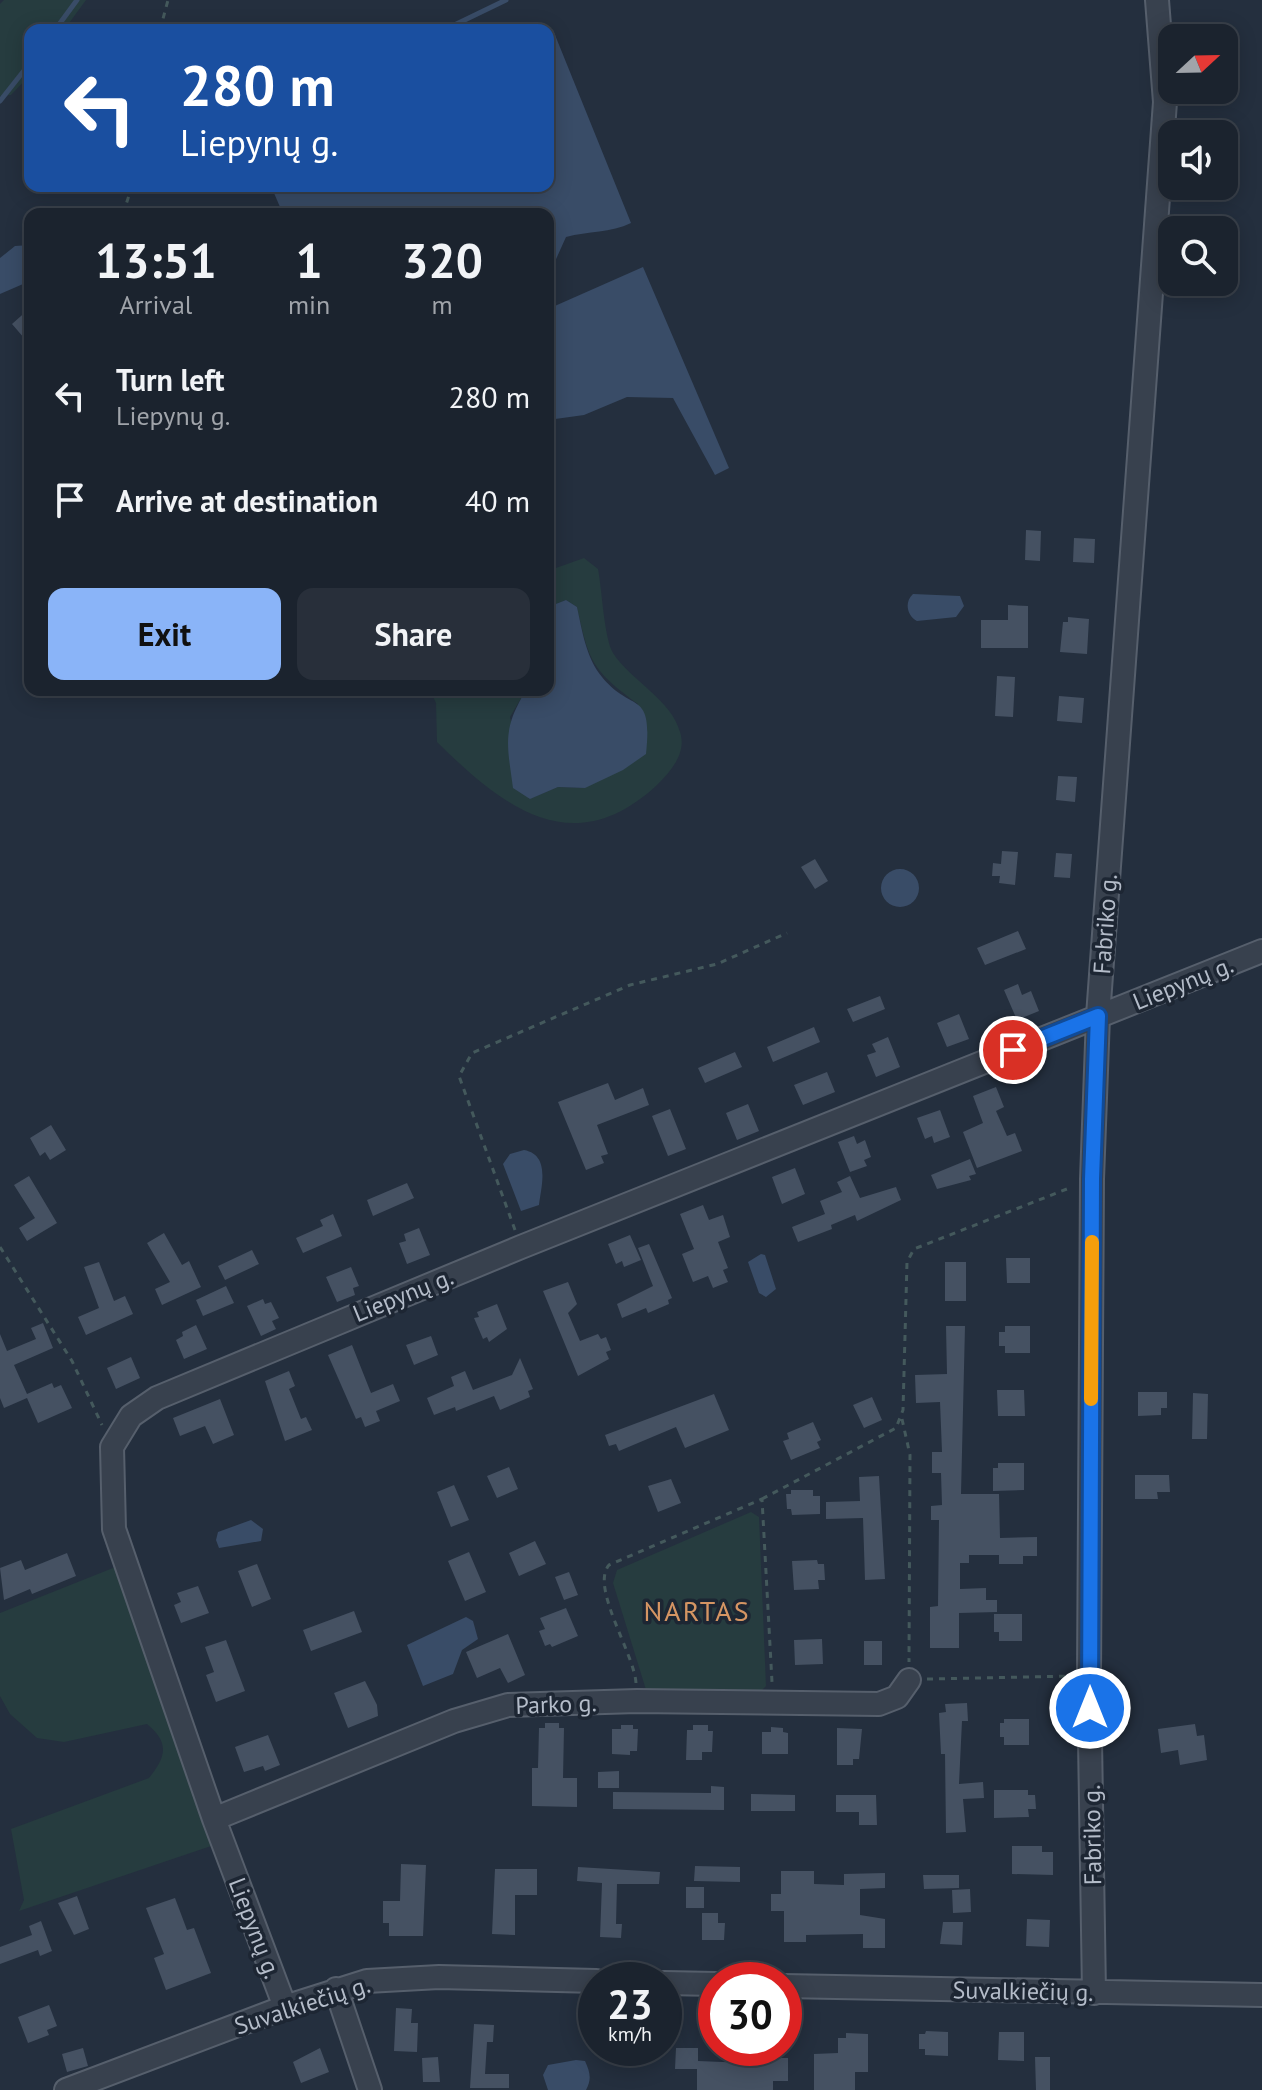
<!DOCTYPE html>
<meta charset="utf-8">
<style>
body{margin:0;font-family:"PT Sans",sans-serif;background:#282f3a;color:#f1f3f6;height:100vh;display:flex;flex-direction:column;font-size:30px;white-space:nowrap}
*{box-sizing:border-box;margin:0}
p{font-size:26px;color:#a0a4aa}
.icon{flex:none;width:44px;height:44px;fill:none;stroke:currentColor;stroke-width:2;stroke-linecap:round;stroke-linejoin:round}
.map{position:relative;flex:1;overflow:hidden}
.sheet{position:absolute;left:24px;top:208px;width:530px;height:488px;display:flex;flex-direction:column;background:#1b232e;border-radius:16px;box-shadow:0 4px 20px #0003,0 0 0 2px #39404a}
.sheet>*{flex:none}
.guide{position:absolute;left:24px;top:24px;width:530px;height:168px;border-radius:16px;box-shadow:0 4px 20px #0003,0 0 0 2px #39404a;background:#1a4fa0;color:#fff;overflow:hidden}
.needle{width:52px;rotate:68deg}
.tools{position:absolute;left:1158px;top:24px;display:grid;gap:16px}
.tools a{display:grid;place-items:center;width:80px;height:80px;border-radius:16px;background:#1b232e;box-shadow:0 4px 20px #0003,0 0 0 2px #39404a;font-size:40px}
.speed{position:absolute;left:578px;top:1962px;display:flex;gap:16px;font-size:40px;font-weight:700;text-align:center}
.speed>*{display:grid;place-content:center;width:104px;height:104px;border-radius:50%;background:#1b232e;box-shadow:0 4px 20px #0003,0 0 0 2px #39404a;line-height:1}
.speed small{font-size:20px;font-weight:400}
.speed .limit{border:12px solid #d22;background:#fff;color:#111}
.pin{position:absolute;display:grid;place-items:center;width:68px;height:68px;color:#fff;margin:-34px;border:4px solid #fff;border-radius:50%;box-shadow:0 2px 8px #0007}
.me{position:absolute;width:88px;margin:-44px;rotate:0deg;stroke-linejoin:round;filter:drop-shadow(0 0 6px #0008)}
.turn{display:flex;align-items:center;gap:28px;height:168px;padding:0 24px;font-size:36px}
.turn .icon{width:104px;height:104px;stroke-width:2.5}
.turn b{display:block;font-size:56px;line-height:68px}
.eta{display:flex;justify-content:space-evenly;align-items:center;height:136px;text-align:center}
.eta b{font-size:48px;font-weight:700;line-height:56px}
.button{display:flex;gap:16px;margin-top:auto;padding:16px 24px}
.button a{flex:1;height:92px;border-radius:16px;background:#8ab4f8;color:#111;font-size:32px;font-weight:700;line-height:92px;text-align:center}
.button a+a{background:#282f3a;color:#f1f3f6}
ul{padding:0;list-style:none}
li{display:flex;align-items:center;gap:24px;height:104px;padding:0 24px}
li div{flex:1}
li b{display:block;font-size:30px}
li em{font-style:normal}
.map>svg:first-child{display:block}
.green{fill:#263c3f}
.water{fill:#394c67}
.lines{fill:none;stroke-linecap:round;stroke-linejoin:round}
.stream{stroke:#394c67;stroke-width:5}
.building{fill:#455162}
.minor-casing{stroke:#565f6c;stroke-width:26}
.path{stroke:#44595c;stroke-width:3;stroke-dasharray:6 6;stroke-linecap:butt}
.minor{stroke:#38414e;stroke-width:22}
.route-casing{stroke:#114b97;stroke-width:20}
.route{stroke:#1a73e8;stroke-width:14}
.slow{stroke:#f59e0b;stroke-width:14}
.labels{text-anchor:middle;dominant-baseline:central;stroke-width:7;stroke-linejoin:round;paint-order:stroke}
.street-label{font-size:24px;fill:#b4bcc9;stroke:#1d2633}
.quarter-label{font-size:28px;letter-spacing:2px;fill:#d59563;stroke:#1d2633}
</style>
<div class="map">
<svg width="1262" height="2090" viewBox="0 0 1262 2090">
<rect width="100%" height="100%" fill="#242f3e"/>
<path class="green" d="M4 0H86L64 30H30V75L11 95 0 96V4Z
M584 558 598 569C602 589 604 638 613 653 631 681 671 699 680 732 687 753 671 771 657 785 573 863 503 807 437 742L436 703 430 690H526L510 717 529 799 558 787 585 788 638 704C592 670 589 662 577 607L566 600 548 607V583L556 568Z
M751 1512 759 1517 766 1686 759 1693H647L613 1583 617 1570Z
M118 1566 217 1844 19 1911 24 1900 11 1829 149 1778C166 1757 170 1743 147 1724L64 1742 37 1738 10 1714 0 1696V1613Z"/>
<path class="water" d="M536 22 553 30 631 223C611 233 588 231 566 237L548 277V214H283L271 186H548V30H519Z
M30 245V281L0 294V258L15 246Z
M643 267 729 468 715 475 673 398 627 397 584 415 548 420V309Z
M913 594 960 596 964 606 956 617 917 621C907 616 904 602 913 594Z
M566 600 577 607C582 630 586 658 602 677 632 714 653 688 646 754L623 770 585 788 558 787 530 799 513 788C507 743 502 730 526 690H548V607Z
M881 888a19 19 0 1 1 38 0a19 19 0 1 1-38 0Z
M524 1150C551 1155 541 1187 539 1205L521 1211 503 1164 510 1154Z
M761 1254 765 1255 776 1289 766 1297 759 1293 748 1262Z
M251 1520 263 1529 261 1541 219 1548 216 1540 218 1532Z
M466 1617 473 1621 478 1639 462 1650 453 1674 423 1686 407 1645Z
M576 2060 585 2061C590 2072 592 2079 586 2090H548L543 2075 548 2065Z"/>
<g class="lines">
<path class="stream" d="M55 30 77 0
M444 30 506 0
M0 101 30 63"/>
</g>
<path class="building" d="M30 308V345L12 324Z
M1026 530 1041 531 1040 561 1025 560Z
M1074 538 1095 539 1094 563 1073 562Z
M1008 605 1028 606V648H981V620H1008Z
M1068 617 1089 619 1087 654 1060 652 1063 622H1068Z
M997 676 1015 677 1013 717 995 716Z
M1059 696 1084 698 1082 723 1057 721Z
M1058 776 1077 777 1075 802 1056 800Z
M1002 851 1018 852 1015 885 999 883 1000 876H992L993 863 1001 864Z
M1056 853 1072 854 1070 878 1054 877Z
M815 859 828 881 815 889 801 867Z
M1018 931 1026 949 985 965 977 948Z
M1018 984 1022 995 1031 991 1039 1011 1017 1020 1004 990Z
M880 996 885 1009 853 1022 847 1009Z
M959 1014 969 1039 947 1047 937 1023Z
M814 1027 820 1042 773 1062 767 1047Z
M888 1037 900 1067 876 1077 867 1055 876 1052 872 1044Z
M735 1052 742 1067 705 1083 698 1068Z
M827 1072 835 1092 803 1105 794 1085Z
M608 1083 615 1100 643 1088 649 1105 597 1125 608 1154 601 1156 604 1163 586 1170 558 1102Z
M996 1087 1004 1107 996 1111 1007 1136 1015 1133 1022 1151 977 1168 963 1132 983 1123 973 1096Z
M748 1104 759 1131 737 1140 726 1113Z
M670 1109 686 1149 668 1156 652 1116Z
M940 1110 950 1137 934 1143 932 1136 925 1139 917 1118Z
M51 1125 66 1150 50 1160 45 1152 40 1156 30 1138Z
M854 1136 857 1144 865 1140 871 1157 864 1160 867 1166 850 1172 838 1142Z
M970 1159 976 1174 969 1176 971 1180 937 1189 931 1175Z
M795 1168 805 1194 782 1204 772 1177Z
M29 1176 57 1223 27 1241 19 1228 35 1218 14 1185Z
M850 1176 860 1198 896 1187 901 1200 857 1221 855 1215 831 1225 832 1229 798 1242 792 1227 825 1214 820 1201 842 1192 837 1182Z
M407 1183 414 1198 373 1216 367 1200Z
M703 1205 709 1220 723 1215 730 1237 718 1242 728 1268 723 1270 728 1282 713 1288 708 1276 693 1282 682 1254 694 1249 680 1214Z
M333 1214 342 1236 303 1253 296 1238 323 1226 320 1220Z
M419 1228 430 1255 407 1264 399 1243 406 1241 404 1234Z
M164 1233 182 1265 189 1261 201 1287 162 1305 155 1289 170 1282 147 1243Z
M630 1235 641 1260 624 1267 622 1261 616 1264 608 1244Z
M649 1244 672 1298 668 1300 669 1304 648 1313 646 1308 622 1318 617 1304 653 1286 638 1248Z
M252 1250 259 1264 225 1280 218 1266Z
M1006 1258H1030V1283H1007Z
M99 1262 114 1301 125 1296 133 1314 86 1335 78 1317 99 1308 84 1267Z
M945 1262H966V1301H945Z
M351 1267 359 1286 353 1288 355 1295 337 1302 326 1277Z
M568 1282 577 1304 568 1313 580 1341 598 1334 601 1339 606 1337 611 1350 606 1352 609 1359 578 1376 543 1291Z
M226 1286 234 1303 203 1316 196 1300Z
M263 1299 265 1304 271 1302 279 1318 272 1321 276 1329 261 1336 247 1306Z
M497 1304 507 1329 489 1342 487 1337 483 1339 474 1318 479 1317 477 1312Z
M43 1323 53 1348 14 1365 27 1394 52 1383 54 1388 61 1385 72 1408 38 1423 27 1398 4 1408 0 1398V1334L7 1351 36 1339 31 1328Z
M196 1325 207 1349 184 1359 176 1340 183 1336 182 1332Z
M946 1326H965L961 1494H999L1000 1538 1037 1537V1556H1023V1564H999V1555H969V1563H960V1589L986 1588V1600H997V1612L959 1613V1648H930V1607L938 1606 939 1520H931V1506L942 1505 941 1473H932V1452H942L940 1402 916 1403 915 1375 947 1374Z
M1005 1326H1030V1353H1005V1346H999V1332H1005Z
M431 1336 438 1355 414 1365 406 1345Z
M352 1345 371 1393 393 1384 400 1401 376 1411 380 1421 365 1427 361 1417 356 1419 328 1355Z
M131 1357 140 1378 116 1389 107 1368Z
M520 1358 533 1389 528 1391 530 1397 500 1410 494 1396 456 1411 455 1407 434 1415 427 1398 454 1386 451 1377 465 1371 473 1390 512 1375Z
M289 1371 295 1386 289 1389 301 1419 306 1417 312 1430 285 1441 265 1381Z
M997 1390H1024L1025 1416H998Z
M1138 1392H1167V1408H1161V1415L1138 1416Z
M1193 1393 1208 1394 1207 1439H1192Z
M714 1394 729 1430 685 1448 676 1427 619 1451 616 1444 609 1446 605 1435Z
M872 1397 882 1420 864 1428 853 1405Z
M220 1399 234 1435 213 1444 205 1426 180 1436 173 1418Z
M813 1422 821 1440 817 1442 820 1448 791 1460 783 1441 789 1439 787 1433Z
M998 1463H1024V1490L993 1491V1468H998Z
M509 1467 518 1489 497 1498 487 1476Z
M1135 1475H1169L1170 1492H1157L1158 1499H1135Z
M879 1476 885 1579 865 1580 863 1518 826 1519V1502L860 1501 859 1477Z
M671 1479 681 1503 658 1512 648 1486Z
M454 1485 469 1520 451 1527 437 1492Z
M791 1490H813V1496H820V1514L792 1515 791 1509H787L786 1494H791Z
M535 1541 546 1564 519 1576 509 1553Z
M469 1552 486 1592 465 1601 448 1561Z
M67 1553 76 1576 32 1594 30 1589 4 1600 0 1568 21 1560 25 1570Z
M817 1560 818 1564H824L825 1580H818L819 1589 794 1590 792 1561Z
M257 1564 271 1599 252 1607 238 1571Z
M569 1572 578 1595 564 1600 555 1577Z
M198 1586 209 1613 181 1623 174 1605 181 1602 177 1593Z
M566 1608 578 1636 552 1647 550 1644 545 1646 539 1631 545 1629 540 1618Z
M354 1611 362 1632 311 1651 303 1630Z
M994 1614H1022V1641H999V1632H994Z
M508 1634 525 1675 508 1683 500 1668 477 1678 466 1652Z
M822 1639 823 1664 795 1665 794 1640Z
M226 1640 245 1691 216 1702 206 1675 214 1672 205 1647Z
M864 1641H882V1665H864Z
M365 1681 377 1705 378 1716 348 1728 334 1693Z
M967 1703 968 1721H962L959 1784 983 1782 984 1798 963 1799 966 1832 946 1833 945 1754H941L939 1713 946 1712 945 1704Z
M1004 1719H1029V1745H1004V1737H1000V1723H1004Z
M545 1723H559V1728H564L563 1778H577V1807L532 1806V1768H538L539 1728H545Z
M1195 1724 1197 1736 1204 1735 1207 1760 1180 1765 1178 1750 1161 1753 1158 1729Z
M621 1725H633V1729H638L637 1751H630V1755L612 1754V1729H621Z
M693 1725H708V1731H713L712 1752H702V1760H686L687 1730H693Z
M771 1727 783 1728V1732L788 1733V1754H762V1732H771Z
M837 1728 862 1729 859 1759H853V1765H837Z
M268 1735 280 1765 265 1771 263 1766 244 1772 235 1747Z
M619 1771V1788H598V1772Z
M711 1786 724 1787V1810L613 1809V1792L711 1793Z
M994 1790H1028V1795H1035L1036 1809H1028L1029 1817 994 1818Z
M751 1794 795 1795V1811H751Z
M836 1795H876L877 1825H859V1812H836Z
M1012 1846H1042V1852H1053V1875L1012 1874Z
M401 1864 426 1865 423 1936H389V1923H383V1901H400Z
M695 1866 740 1867V1882L694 1881Z
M578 1867 660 1872 659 1884H617L616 1924H622L621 1938 600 1937 602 1883 577 1881Z
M495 1869H537V1895H515V1935L492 1934Z
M781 1871H814V1884L844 1885V1874L885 1873V1888L860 1889V1915L885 1919V1948H863V1934L806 1935V1942H784V1911H771V1894H781Z
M923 1875H959V1888L924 1889Z
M686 1887H704V1908H686Z
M970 1889 971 1912 953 1913 952 1890Z
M77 1896 89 1929 74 1935 58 1903Z
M175 1898 187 1930 194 1928 211 1973 166 1990 154 1958 164 1954 146 1908Z
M702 1913H718V1923H725L724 1940H702Z
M1027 1919 1050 1920 1049 1947 1026 1946Z
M41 1921 52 1951 40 1956 38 1950 0 1964V1947L32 1935 29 1926Z
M943 1922H963L962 1945 940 1944Z
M49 2005 57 2026 47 2030 49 2035 28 2043 18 2017Z
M396 2008 412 2009 411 2023H418L417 2052 394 2051Z
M474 2024 494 2025 493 2042H487L485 2074H509V2088H470Z
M926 2031 948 2032V2056L925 2055V2049H919V2034H925Z
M999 2032H1024V2061L998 2060Z
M846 2033 868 2034V2072H855V2090H814V2054L838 2053V2038H846Z
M83 2048 88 2066 67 2072 62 2054Z
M320 2048 329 2072 301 2083 293 2062Z
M676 2048H698V2061L747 2063 748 2048H771L770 2058H788V2081H773V2090H697V2069H675Z
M438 2057 440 2082H423L422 2058Z
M1035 2057H1050V2090H1036Z"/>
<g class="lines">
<g class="minor-casing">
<path id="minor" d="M214 1819 454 1721 508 1705 637 1701 879 1704 897 1697 909 1680
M664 1983 716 1984
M784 1986 1262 1995
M336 1989 370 2090
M1094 1993 1089 1676 1092 1179 1098 1016 1165 102 1157 0
M285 2007 214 1819 114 1529 112 1447 131 1416 157 1398 521 1247 1262 951
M66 2090 285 2007 367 1981 439 1977 596 1981"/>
</g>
<path class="path" d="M160 30 168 0
M123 214 132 186
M515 1230 459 1076 472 1053 630 985 717 964 787 933
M0 1247 72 1361 102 1425
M902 1419 910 1455 909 1662
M762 1499 896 1428 903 1410 907 1262 914 1249 1072 1187
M927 1679 1072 1676
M636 1683C634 1653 590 1587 609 1565L762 1499 772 1682"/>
<use href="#minor" class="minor"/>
</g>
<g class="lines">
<g class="route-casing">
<path id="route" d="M1013 1050 1098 1016 1092 1179 1090 1708"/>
</g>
<use href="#route" class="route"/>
<path class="slow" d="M1091 1399 1092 1242"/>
</g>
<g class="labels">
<g class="street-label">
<text transform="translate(1105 924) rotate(-86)">Fabriko g.</text>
<text transform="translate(1183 983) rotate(-22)">Liepynų g.</text>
<text transform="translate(403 1295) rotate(-22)">Liepynų g.</text>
<text transform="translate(556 1704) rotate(-2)">Parko g.</text>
<text transform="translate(1092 1835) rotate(-91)">Fabriko g.</text>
<text transform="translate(255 1928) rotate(69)">Liepynų g.</text>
<text transform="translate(1023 1991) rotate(1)">Suvalkiečių g.</text>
<text transform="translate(302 2005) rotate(-18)">Suvalkiečių g.</text>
</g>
<g class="quarter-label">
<text x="697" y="1610">NARTAS</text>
</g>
</g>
</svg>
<div class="tools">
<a><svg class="needle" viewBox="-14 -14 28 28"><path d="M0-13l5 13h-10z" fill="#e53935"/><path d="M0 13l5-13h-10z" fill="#a0a4aa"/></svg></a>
<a><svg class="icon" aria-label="sound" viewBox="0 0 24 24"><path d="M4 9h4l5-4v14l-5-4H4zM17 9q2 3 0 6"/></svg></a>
<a><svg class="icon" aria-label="search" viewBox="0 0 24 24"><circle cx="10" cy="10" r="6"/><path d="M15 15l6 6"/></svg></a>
</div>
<div class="speed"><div>23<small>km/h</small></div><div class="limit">30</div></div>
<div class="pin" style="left:1013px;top:1050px;background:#d93025"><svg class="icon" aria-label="arrive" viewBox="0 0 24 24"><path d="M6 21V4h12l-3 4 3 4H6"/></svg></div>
<svg class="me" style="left:1090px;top:1708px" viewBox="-20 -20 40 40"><circle r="17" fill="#1a73e8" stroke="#fff" stroke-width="3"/><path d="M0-11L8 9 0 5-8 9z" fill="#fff"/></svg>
<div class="guide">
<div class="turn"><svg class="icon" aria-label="left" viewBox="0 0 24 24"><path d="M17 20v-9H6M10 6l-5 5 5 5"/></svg><div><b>280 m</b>Liepynų g.</div></div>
</div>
<section class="sheet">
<div class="eta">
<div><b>13:51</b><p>Arrival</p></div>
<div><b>1</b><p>min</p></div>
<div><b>320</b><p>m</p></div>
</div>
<ul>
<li><svg class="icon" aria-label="left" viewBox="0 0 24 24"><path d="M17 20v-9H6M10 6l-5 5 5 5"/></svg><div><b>Turn left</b><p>Liepynų g.</p></div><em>280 m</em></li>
<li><svg class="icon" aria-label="arrive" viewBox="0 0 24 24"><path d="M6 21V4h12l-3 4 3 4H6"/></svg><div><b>Arrive at destination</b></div><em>40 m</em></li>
</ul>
<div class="button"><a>Exit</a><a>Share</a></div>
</section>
</div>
